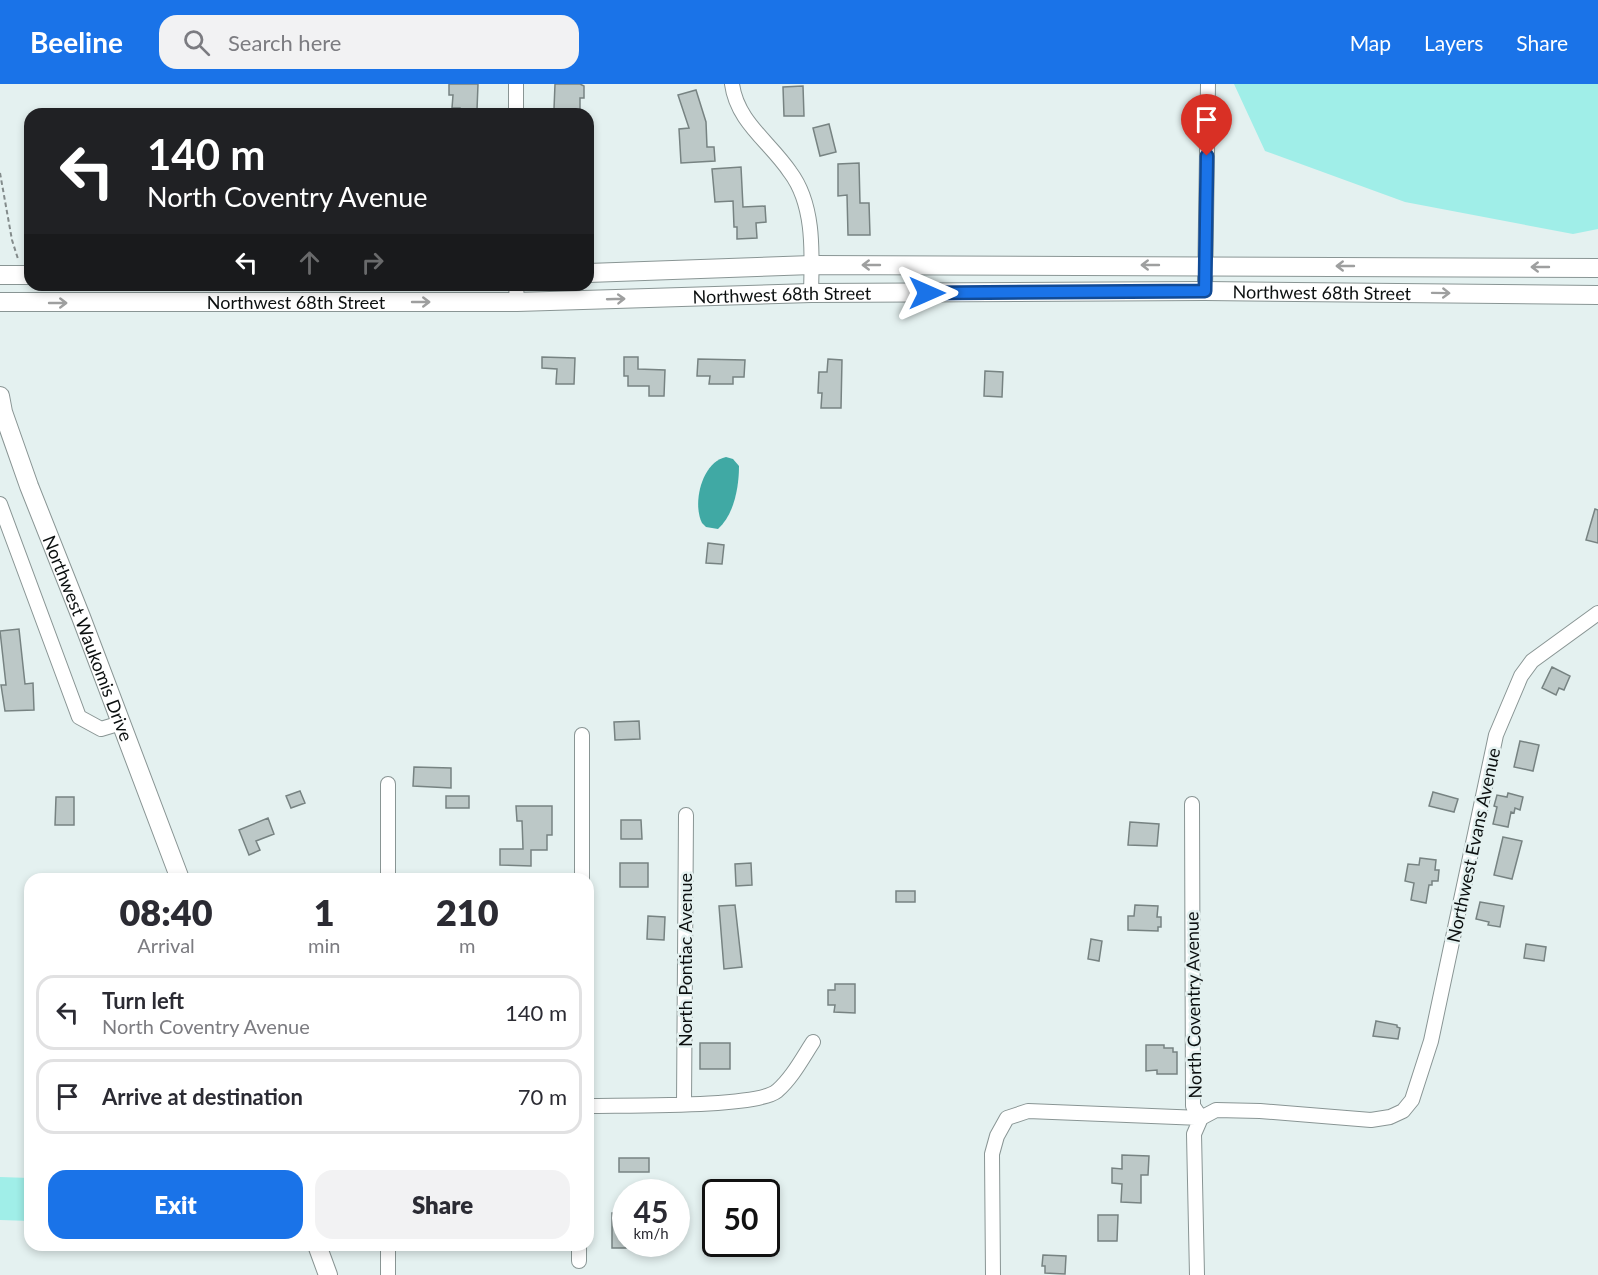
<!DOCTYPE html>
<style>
body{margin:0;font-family:Lato,sans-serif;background:#f2f2f3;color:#2b2b33;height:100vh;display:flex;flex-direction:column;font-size:22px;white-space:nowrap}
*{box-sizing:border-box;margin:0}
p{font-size:20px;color:#7c7c81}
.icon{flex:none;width:33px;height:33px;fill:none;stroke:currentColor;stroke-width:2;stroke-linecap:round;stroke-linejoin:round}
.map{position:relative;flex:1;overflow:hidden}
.drawer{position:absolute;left:24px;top:789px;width:570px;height:378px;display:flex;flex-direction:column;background:#fff;border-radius:18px;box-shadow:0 3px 9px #0003}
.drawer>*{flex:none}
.guide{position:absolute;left:24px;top:24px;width:570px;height:183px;border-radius:18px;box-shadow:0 3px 9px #0003;background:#202124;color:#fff;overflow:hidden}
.speed{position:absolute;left:612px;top:1095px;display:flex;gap:12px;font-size:30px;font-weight:700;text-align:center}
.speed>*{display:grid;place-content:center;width:78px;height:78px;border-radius:50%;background:#fff;box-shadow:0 3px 9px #0003;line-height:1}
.speed small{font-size:15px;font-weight:400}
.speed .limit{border:3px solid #111;border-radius:9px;background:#fff;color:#111}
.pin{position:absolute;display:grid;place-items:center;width:51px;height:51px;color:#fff;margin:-62px -26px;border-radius:50% 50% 50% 0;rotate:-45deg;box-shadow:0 0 6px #0007}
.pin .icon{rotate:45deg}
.me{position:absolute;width:66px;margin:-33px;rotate:90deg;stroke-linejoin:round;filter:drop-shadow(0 0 4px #0008)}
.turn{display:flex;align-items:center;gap:21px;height:126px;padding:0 24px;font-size:27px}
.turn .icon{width:78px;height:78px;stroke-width:2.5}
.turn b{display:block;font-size:42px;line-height:51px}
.lanes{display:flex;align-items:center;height:57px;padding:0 24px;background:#0003;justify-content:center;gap:30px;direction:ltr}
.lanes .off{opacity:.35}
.eta{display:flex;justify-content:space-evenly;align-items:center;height:102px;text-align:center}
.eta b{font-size:36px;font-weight:800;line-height:42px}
.action{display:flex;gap:12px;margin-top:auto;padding:12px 24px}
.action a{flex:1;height:69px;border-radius:18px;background:#1a73e8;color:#fff;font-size:24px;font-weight:800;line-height:69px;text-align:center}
.action a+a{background:#f2f2f3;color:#2b2b33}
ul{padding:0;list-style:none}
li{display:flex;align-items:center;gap:18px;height:75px;margin:0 12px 9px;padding:0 12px;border:3px solid #e1e1e2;border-radius:18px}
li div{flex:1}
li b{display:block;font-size:22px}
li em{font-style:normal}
header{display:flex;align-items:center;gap:36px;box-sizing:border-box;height:84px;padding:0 30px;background:#1a73e8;color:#fff}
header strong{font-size:28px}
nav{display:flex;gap:33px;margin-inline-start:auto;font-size:21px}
.search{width:420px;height:54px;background:#f2f2f3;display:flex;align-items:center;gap:15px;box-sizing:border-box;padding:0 21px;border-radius:18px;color:#7c7c81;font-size:22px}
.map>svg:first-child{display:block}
.green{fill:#a0eee8}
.water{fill:#40a9a4}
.building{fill:#bcc8c7;stroke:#778382;stroke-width:1.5}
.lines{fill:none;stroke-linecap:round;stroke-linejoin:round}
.minor-casing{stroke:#899594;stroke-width:16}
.major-casing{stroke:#899594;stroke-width:20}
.path{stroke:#838b8b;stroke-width:2;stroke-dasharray:4.5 3;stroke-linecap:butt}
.minor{stroke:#fff;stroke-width:14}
.major{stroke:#fff;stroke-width:18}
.oneway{stroke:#9e9f9f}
.route-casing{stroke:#114b97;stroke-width:15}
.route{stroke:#1a73e8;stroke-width:10}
.labels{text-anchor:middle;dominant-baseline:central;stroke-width:5;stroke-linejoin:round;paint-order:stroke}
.street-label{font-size:18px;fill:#0c1010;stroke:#e4f1f0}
</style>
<header>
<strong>Beeline</strong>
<div class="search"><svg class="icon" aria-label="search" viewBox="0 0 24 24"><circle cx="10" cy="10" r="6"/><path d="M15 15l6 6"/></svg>Search here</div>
<nav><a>Map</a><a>Layers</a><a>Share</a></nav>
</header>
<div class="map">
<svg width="1598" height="1191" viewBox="0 0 1598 1191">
<rect width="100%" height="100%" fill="#e4f1f0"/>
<path class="green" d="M1234 0H1598V145L1573 150 1405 118 1265 67Z
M0 1093 30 1094V1137L0 1136Z"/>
<path class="water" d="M726 373 733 375 739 382C739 403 734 431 718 445L706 443 702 439C692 419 702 378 726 373Z"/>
<path class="building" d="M449 0H478L477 26H474V30H460V24H452L453 11H449Z
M555 0H580L584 2V14H580V26H573V30H558V25H554Z
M803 2 804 32H784L783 3Z
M696 6 706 38 707 63H714L715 77 681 79 679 45 689 44 678 11Z
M829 40 836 68 820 72 813 44Z
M859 79 860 119H869L870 151H848L847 111 838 112V80Z
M741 83 743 123 765 122 766 138 756 139 757 154 737 155V143H734L733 117 715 118 712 85Z
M542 273 575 274 574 300H556L557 285 542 284Z
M624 273H638V285L665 286 664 312H649V302H628V292H624Z
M698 275 745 276 744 293H733V300H709L710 292H697Z
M828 275 842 276 841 324H821L822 309H818L819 288H827Z
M985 287 1003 288 1002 313 984 312Z
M1595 425 1598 426V459L1586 456Z
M708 459 724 461 722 480 706 479Z
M19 545 25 600 33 599 34 626 5 627 1 601H6L0 547Z
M1552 583 1570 592 1564 606 1559 604 1556 611 1542 604Z
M639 637 640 655 615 656 614 638Z
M1520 657 1539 661 1533 687 1514 683Z
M414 683 451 684V704L413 702Z
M300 707 305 719 291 724 286 712Z
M1433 708 1458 715 1454 728 1429 722Z
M1508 709 1523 713 1520 726 1515 724 1514 729 1511 728 1508 743 1493 740 1497 723 1494 722 1497 711 1507 713Z
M446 712H469V724H446Z
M56 713H74V741H55Z
M516 722H552V751H547V766H531V782L500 781V765H523L522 737H517Z
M268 734 274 750 256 757 260 766 249 771 239 746Z
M621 736H641L642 755H621Z
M1130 738 1159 740 1157 762 1128 761Z
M1503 753 1522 757 1512 795 1494 791Z
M1420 774 1436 776 1435 786H1439L1438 797H1432V801H1429L1426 819 1411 816 1414 799 1405 797 1408 780 1419 781Z
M620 779H648V803H620Z
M751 779 752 801 736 802 735 780Z
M896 807H915V818H896Z
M1480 818 1504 822 1500 843 1488 841 1489 838 1476 835Z
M735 821 742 883 724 885 719 822Z
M1135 821 1158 822 1157 833H1161V843H1158V847L1128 846V832H1134Z
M648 832 665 833 664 856 647 855Z
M1091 855 1102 857 1099 877 1088 875Z
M1526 860 1546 863 1544 877 1524 874Z
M835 900H855V929L834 928 835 921H828V906H835Z
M1376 937 1397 941V943L1400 944 1398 955 1373 952Z
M700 959H730V985H700Z
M1146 961H1164V964H1173V968H1177V990H1157V986L1146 987Z
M1122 1071 1149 1072 1148 1091H1141V1119L1121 1118 1122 1100 1112 1099V1084L1122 1085Z
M619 1074H649V1088H619Z
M612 1129H626V1164H612Z
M1098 1131H1118L1117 1157H1098Z
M1043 1171 1066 1172 1065 1190 1045 1189V1182H1042Z"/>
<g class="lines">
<g class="minor-casing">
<path id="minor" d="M732 0C737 38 770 58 790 88 815 121 812 170 811 209
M516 30V0
M516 201 517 218
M1205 207 1208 0
M0 420 79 633 101 645 121 639
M582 651V795
M388 700V795
M1192 720 1193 1022 1201 1034 1194 1050 1197 1191
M684 1020 686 731
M588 1022C622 1021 756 1024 777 1007 792 994 802 975 813 958
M388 1161V1191
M579 1177V1161
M993 1191 992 1070 997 1052 1007 1034 1028 1027 1201 1034 1216 1026 1260 1027 1371 1036 1390 1033 1403 1027 1412 1016 1431 957 1496 651 1521 592 1532 577 1598 529"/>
</g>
<g class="major-casing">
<g id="major">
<path d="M588 189 812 181 1598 184"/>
<path d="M0 191H30"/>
<path id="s1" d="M0 218H517L811 209 1205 207 1598 211"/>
<path id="s2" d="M0 312 3 328 29 402 81 533 180 795"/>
<path d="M317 1161 328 1191"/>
</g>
</g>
<path class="path" d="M0 89 12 156 18 175"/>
<use href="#minor" class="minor"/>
<use href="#major" class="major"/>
</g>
<defs><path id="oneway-shaft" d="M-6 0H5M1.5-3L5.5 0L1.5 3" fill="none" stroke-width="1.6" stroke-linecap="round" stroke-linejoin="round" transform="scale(1.5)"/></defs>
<g class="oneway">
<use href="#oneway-shaft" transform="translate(871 181) rotate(180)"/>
<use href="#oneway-shaft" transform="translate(1150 181) rotate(180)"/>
<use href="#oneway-shaft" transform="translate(1345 182) rotate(-180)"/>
<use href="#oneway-shaft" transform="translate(1540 183) rotate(-180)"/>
<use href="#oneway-shaft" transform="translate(1441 209) rotate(1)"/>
<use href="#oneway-shaft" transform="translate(616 215) rotate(-2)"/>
<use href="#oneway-shaft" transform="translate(421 218)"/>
<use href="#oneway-shaft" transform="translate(58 219)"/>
</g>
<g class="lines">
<g class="route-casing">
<path id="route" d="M927 209 1205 207 1207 72"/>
</g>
<use href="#route" class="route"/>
</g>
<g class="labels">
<g class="street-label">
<text stroke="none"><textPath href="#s1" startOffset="1322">Northwest 68th Street</textPath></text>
<text stroke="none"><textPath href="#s1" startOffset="782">Northwest 68th Street</textPath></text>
<text stroke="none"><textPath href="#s1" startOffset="296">Northwest 68th Street</textPath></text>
<text stroke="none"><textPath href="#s2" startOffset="258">Northwest Waukomis Drive</textPath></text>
<text transform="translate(1473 761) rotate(-78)">Northwest Evans Avenue</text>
<text transform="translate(685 876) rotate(-90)">North Pontiac Avenue</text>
<text transform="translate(1193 921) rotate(-91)">North Coventry Avenue</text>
</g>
</g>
</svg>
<div class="speed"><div>45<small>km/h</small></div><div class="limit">50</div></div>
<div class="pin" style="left:1207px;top:72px;background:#d93025"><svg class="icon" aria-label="arrive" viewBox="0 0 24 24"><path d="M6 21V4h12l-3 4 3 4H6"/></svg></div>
<svg class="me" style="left:927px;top:209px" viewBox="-20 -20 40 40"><path d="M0-17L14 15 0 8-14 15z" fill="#1a73e8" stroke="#fff" stroke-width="4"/></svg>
<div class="guide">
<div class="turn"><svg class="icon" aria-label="left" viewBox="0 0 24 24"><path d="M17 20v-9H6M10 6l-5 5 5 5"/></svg><div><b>140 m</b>North Coventry Avenue</div></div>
<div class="lanes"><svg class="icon" aria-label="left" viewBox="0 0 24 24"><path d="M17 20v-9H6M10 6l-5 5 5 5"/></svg><svg class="icon off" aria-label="ahead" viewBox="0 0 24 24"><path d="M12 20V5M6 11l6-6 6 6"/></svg><svg class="icon off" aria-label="right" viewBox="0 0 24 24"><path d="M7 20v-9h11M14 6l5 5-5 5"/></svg></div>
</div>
<section class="drawer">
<div class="eta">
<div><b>08:40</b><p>Arrival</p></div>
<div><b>1</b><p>min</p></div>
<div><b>210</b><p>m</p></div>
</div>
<ul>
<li><svg class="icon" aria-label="left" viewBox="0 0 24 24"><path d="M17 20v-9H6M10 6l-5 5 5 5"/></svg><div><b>Turn left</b><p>North Coventry Avenue</p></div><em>140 m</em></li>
<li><svg class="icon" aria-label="arrive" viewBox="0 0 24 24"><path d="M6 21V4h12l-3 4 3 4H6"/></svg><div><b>Arrive at destination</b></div><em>70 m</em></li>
</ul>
<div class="action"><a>Exit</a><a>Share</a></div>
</section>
</div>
